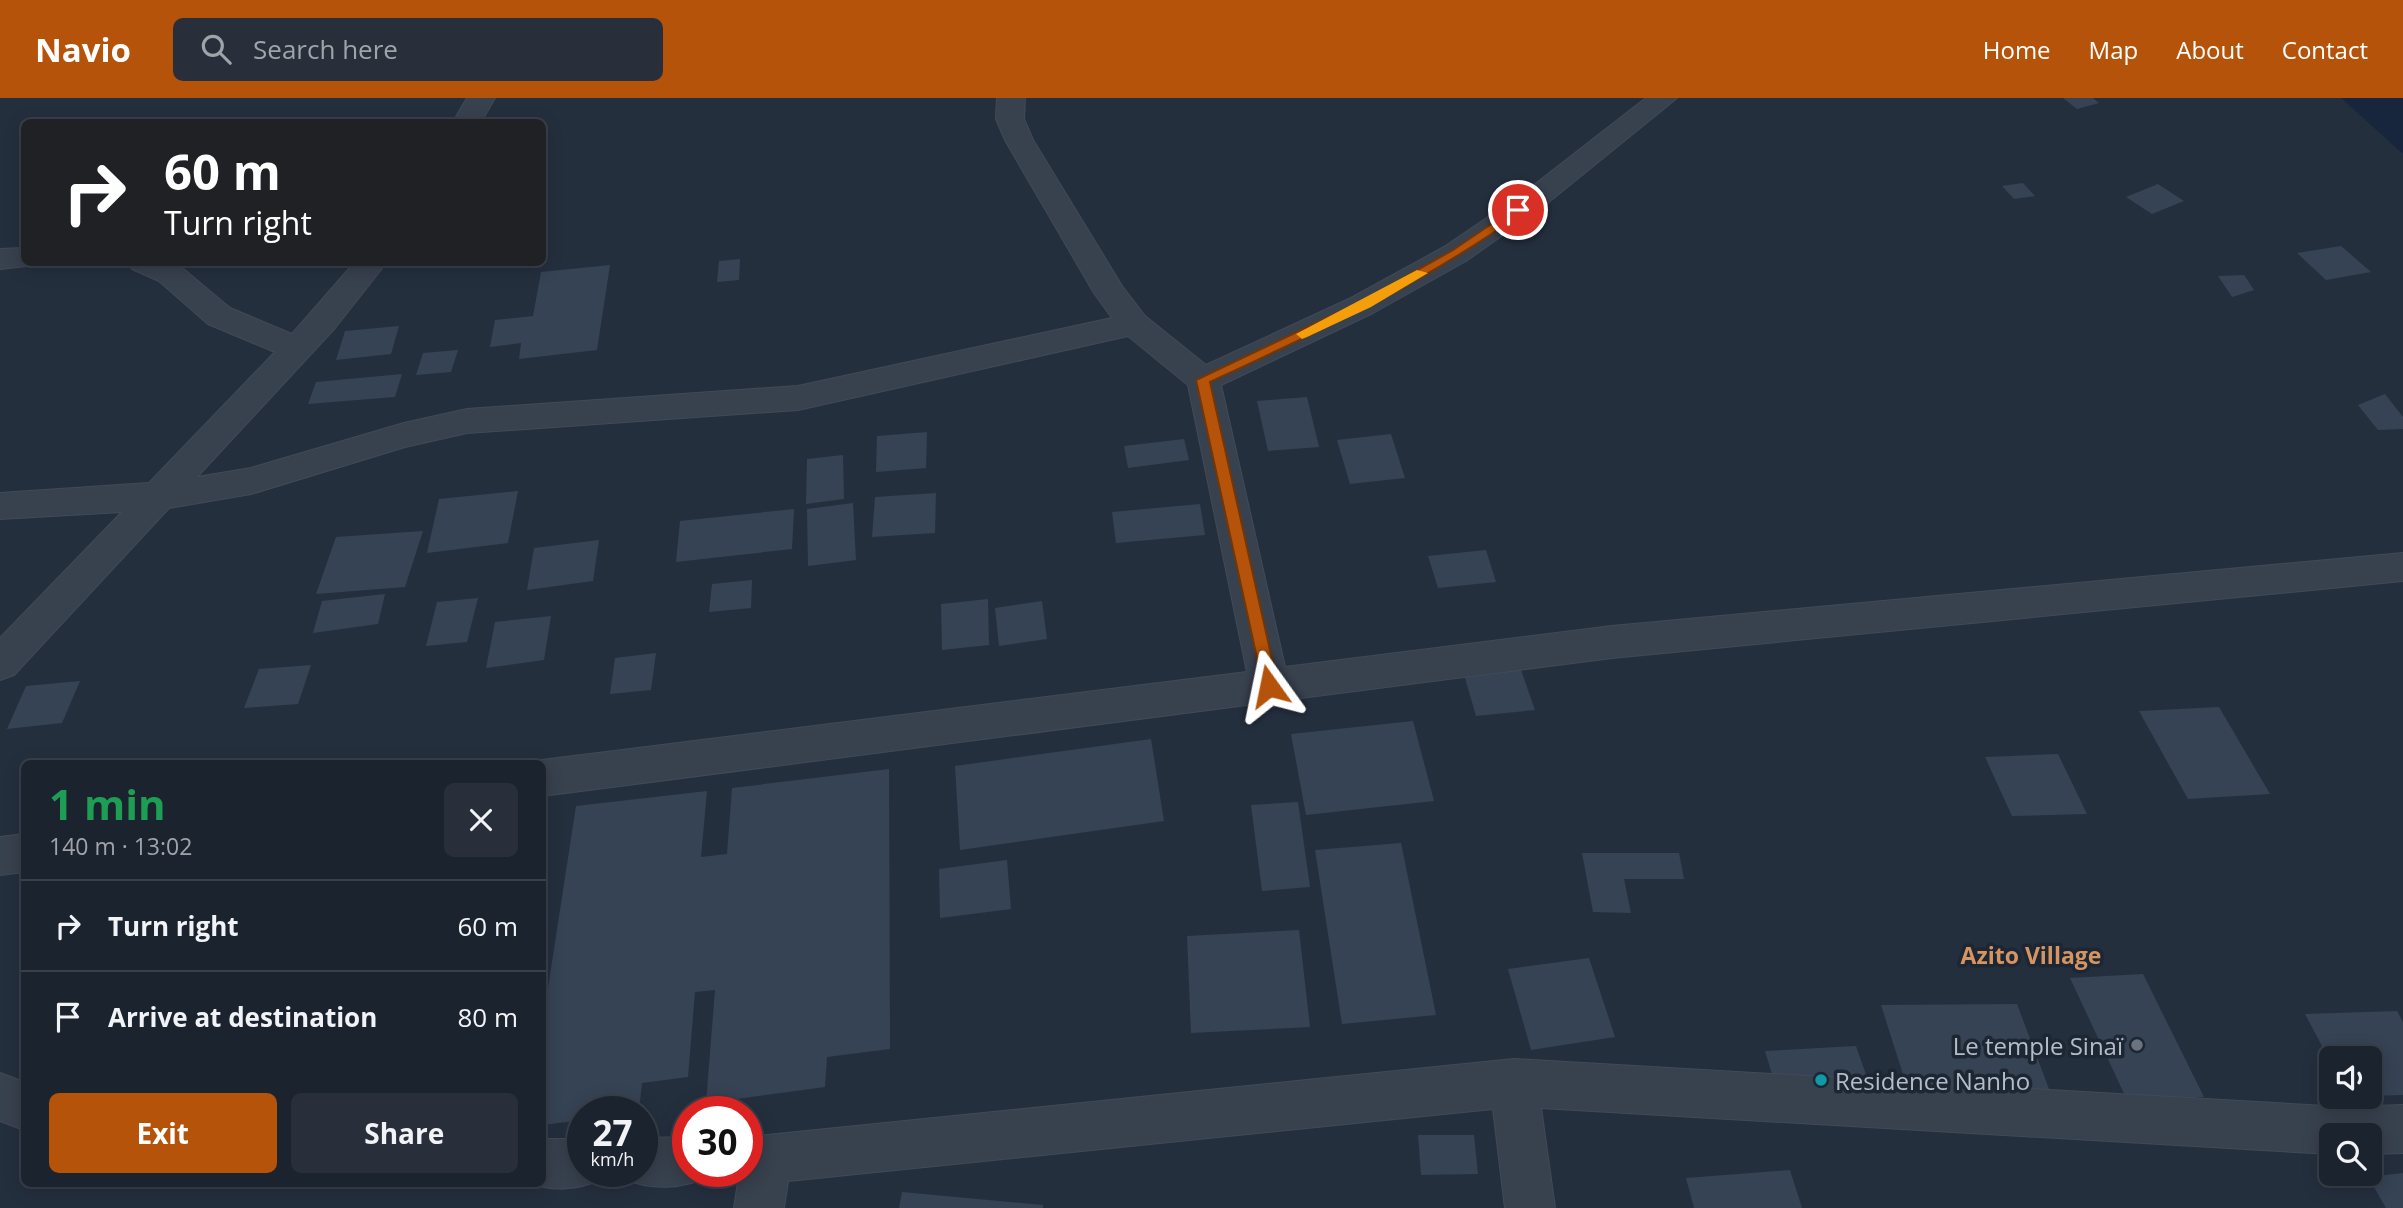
<!DOCTYPE html>
<meta charset="utf-8">
<style>
body{margin:0;font-family:"Open Sans",sans-serif;background:#282f3a;color:#f1f3f6;height:100vh;display:flex;flex-direction:column;font-size:26px;white-space:nowrap}
*{box-sizing:border-box;margin:0}
p{font-size:23px;color:#a0a4aa}
.icon{flex:none;width:38px;height:38px;fill:none;stroke:currentColor;stroke-width:2;stroke-linecap:round;stroke-linejoin:round}
.map{position:relative;flex:1;overflow:hidden}
.drawer{position:absolute;left:21px;top:662px;width:525px;height:427px;display:flex;flex-direction:column;background:#1b232e;border-radius:10px;box-shadow:0 4px 18px #0003,0 0 0 2px #39404a}
.drawer>*{flex:none}
.top-card{position:absolute;left:21px;top:21px;width:525px;height:147px;border-radius:10px;box-shadow:0 4px 18px #0003,0 0 0 2px #39404a;background:#202124;color:#fff;overflow:hidden}
.controls{position:absolute;left:2319px;top:948px;display:grid;gap:14px}
.controls a{display:grid;place-items:center;width:63px;height:63px;border-radius:10px;background:#1b232e;box-shadow:0 4px 18px #0003,0 0 0 2px #39404a;font-size:35px}
.speed{position:absolute;left:567px;top:998px;display:flex;gap:14px;font-size:35px;font-weight:700;text-align:center}
.speed>*{display:grid;place-content:center;width:91px;height:91px;border-radius:50%;background:#1b232e;box-shadow:0 4px 18px #0003,0 0 0 2px #39404a;line-height:1}
.speed small{font-size:18px;font-weight:400}
.speed .limit{border:10px solid #d22;background:#fff;color:#111}
.pin{position:absolute;display:grid;place-items:center;width:60px;height:60px;color:#fff;margin:-30px;border:4px solid #fff;border-radius:50%;box-shadow:0 2px 7px #0007}
.me{position:absolute;width:77px;margin:-38px;rotate:348deg;stroke-linejoin:round;filter:drop-shadow(0 0 5px #0008)}
.turn{display:flex;align-items:center;gap:24px;height:147px;padding:0 28px;font-size:32px}
.turn .icon{width:91px;height:91px;stroke-width:2.5}
.turn b{display:block;font-size:49px;line-height:60px}
.round{display:grid;place-items:center;flex:none;width:74px;height:74px;border-radius:10px;background:#282f3a}
.overview{display:flex;align-items:center;justify-content:space-between;height:119px;padding:0 28px}
h1{font-size:42px;font-weight:700;line-height:52px;color:#1e9e55}
.primary-button{display:flex;gap:14px;margin-top:auto;padding:14px 28px}
.primary-button a{flex:1;height:80px;border-radius:10px;background:#b45309;color:#fff;font-size:28px;font-weight:700;line-height:80px;text-align:center}
.primary-button a+a{background:#282f3a;color:#f1f3f6}
ul{padding:0;list-style:none}
li{display:flex;align-items:center;gap:21px;height:91px;padding:0 28px;border-top:2px solid #39404a}
li div{flex:1}
li b{display:block;font-size:26px}
li em{font-style:normal}
header{display:flex;align-items:center;gap:42px;box-sizing:border-box;height:98px;padding:0 35px;background:#b45309;color:#fff}
header strong{font-size:33px}
nav{display:flex;gap:38px;margin-inline-start:auto;font-size:24px}
.search{width:490px;height:63px;background:#282f3a;display:flex;align-items:center;gap:18px;box-sizing:border-box;padding:0 24px;border-radius:10px;color:#a0a4aa;font-size:26px}
.map>svg:first-child{display:block}
.water{fill:#17263c}
.building{fill:#364354}
.lines{fill:none;stroke-linecap:round;stroke-linejoin:round}
.minor-casing{stroke:#414a57;stroke-width:2}
.minor{fill:#38414e;fill-rule:evenodd}
.route{fill:#b45309;stroke:#753606;stroke-width:2}
.slow{fill:#f59e0b}
.worship-dot{fill:#6b7280;stroke:#1d2633;stroke-width:2.5}
.culture-dot{fill:#0f9aa8;stroke:#1d2633;stroke-width:2.5}
.labels{text-anchor:middle;dominant-baseline:central;stroke-width:7;stroke-linejoin:round;paint-order:stroke}
.neighbourhood-label{font-size:23px;font-weight:bold;fill:#d59563;stroke:#1d2633}
.near-poi-label{font-size:24px;fill:#b4bcc9;stroke:#1d2633;text-anchor:end}
</style>
<header>
<strong>Navio</strong>
<div class="search"><svg class="icon" aria-label="search" viewBox="0 0 24 24"><circle cx="10" cy="10" r="6"/><path d="M15 15l6 6"/></svg>Search here</div>
<nav><a>Home</a><a>Map</a><a>About</a><a>Contact</a></nav>
</header>
<div class="map">
<svg width="2403" height="1110" viewBox="0 0 2403 1110">
<rect width="100%" height="100%" fill="#242f3e"/>
<path class="water" d="M2341 0H2403V56Z"/>
<path class="building" d="M2063 0H2093L2099 5 2077 11Z
M2023 85 2035 98 2014 101 2002 88Z
M2158 86 2184 103 2152 116 2126 99Z
M2341 148 2371 174 2326 182 2297 155Z
M740 161 739 182 717 184 719 163Z
M610 167 597 252 519 261 521 245 490 249 495 222 533 218 541 174Z
M2244 177 2254 192 2232 199 2218 178Z
M399 228 391 256 336 262 345 233Z
M458 252 451 274 416 277 423 255Z
M402 276 395 299 308 306 316 284Z
M2385 296 2403 319V331L2378 332 2358 307Z
M1307 299 1319 349 1268 353 1257 303Z
M927 334 926 370 876 374 877 338Z
M1391 336 1405 380 1350 386 1337 342Z
M1184 341 1189 362 1128 370 1124 348Z
M843 357 844 401 806 406 807 361Z
M518 393 508 445 427 455 439 401Z
M936 395 935 435 872 439 875 399Z
M853 405 856 462 808 468 807 411Z
M1200 406 1205 437 1116 445 1112 414Z
M794 411 792 451 676 464 680 423Z
M423 433 405 489 316 496 336 439Z
M599 442 593 483 527 492 534 450Z
M1486 452 1496 484 1438 490 1428 458Z
M752 482 751 510 709 514 712 486Z
M385 496 378 526 313 535 322 503Z
M478 500 467 544 426 548 437 504Z
M988 501 989 547 942 552 941 506Z
M1042 503 1047 541 999 548 995 510Z
M551 518 544 562 486 570 495 524Z
M656 555 651 592 610 596 615 560Z
M1519 566 1535 612 1476 618 1463 573Z
M311 567 298 606 244 610 259 571Z
M80 583 62 625 7 631 26 588Z
M2219 609 2270 696 2188 701 2139 613Z
M1413 623 1434 703 1306 717 1291 636Z
M1151 641 1164 723 960 752 955 668Z
M2058 656 2087 716 2012 718 1985 659Z
M889 671 890 951 827 959 825 989 706 1005 715 892 695 894 688 979 642 985 639 1013H583V1022L542 1027V929L576 708 707 693 701 759 727 756 732 690Z
M1298 704 1310 789 1262 793 1251 707Z
M1401 745 1436 917 1342 926 1315 752Z
M1582 755H1679L1684 781H1624L1631 815 1593 814Z
M1007 762 1011 811 940 820 939 771Z
M1299 832 1310 929 1191 935 1187 838Z
M1589 860 1615 939 1531 952 1508 871Z
M2143 876 2204 999 2128 1004 2070 880Z
M2017 906 2049 991 1908 992 1881 907Z
M2397 913 2403 924V997L2370 998V961H2331V965L2305 916Z
M1856 948 1878 1011 1784 1016 1765 953Z
M1418 1037H1474L1478 1076 1421 1077Z
M1790 1072 1802 1110H1694L1686 1080Z
M2403 1075V1110H2386L2368 1079Z
M902 1094 1043 1107V1110H899Z"/>
<g class="lines">
<g class="minor-casing">
<path id="minor" d="M467 0H495L481 24H453Z
M997 0H1025L1024 21 1033 42 1122 188 1145 218 1206 267 1351 200 1444 149 1525 94 1646 0H1677L1545 107 1466 163 1373 215 1221 287 1285 569 1612 528 2403 455V483L1612 560 542 698V665H534L542 662 1247 574 1188 287 1128 238 798 312 467 335 405 349 251 396 169 410 14 577 0 582V540L122 414 0 421V395L149 385 275 254 208 226 159 183 132 171 128 164H171L181 169 230 210 292 236 355 164H387L335 230 197 379 251 370 404 325 467 311 798 288 1112 220 1094 195 1005 42 996 21Z
M24 150V164H36L35 167 0 171V151Z
M24 736V774L0 777V739Z
M1514 961 2344 1009 2403 1007V1055L2370 1056V1038H2331V1056L1541 1010 1555 1110H1505L1493 1011 788 1083 784 1110H734L738 1084 730 1080 727 1073H747V1039Z
M0 975 24 984V1032L0 1023Z
M688 1039V1073H708L705 1080C680 1091 650 1092 625 1081L621 1073H642V1040Z
M542 1041H583V1073H604L600 1082C579 1091 553 1094 531 1085H542Z"/>
</g>
<use href="#minor" class="minor"/>
</g>
<path class="route" d="M1518 108 1522 109V115C1421 187 1322 232 1210 284L1278 588 1269 594 1264 592 1196 282 1362 203 1453 152Z"/>
<path class="slow" d="M1417 172 1428 175 1371 209 1307 239 1302 241 1296 236Z"/>
<circle class="worship-dot" cx="2137" cy="947" r="7"/>
<circle class="culture-dot" cx="1821" cy="982" r="7"/>
<g class="labels">
<g class="neighbourhood-label">
<text x="2031" y="857">Azito Village</text>
</g>
<g class="near-poi-label">
<text x="2123" y="947">Le temple Sinaï</text>
<text x="1835" y="982" text-anchor="start">Residence Nanho</text>
</g>
</g>
</svg>
<div class="controls">
<a><svg class="icon" aria-label="sound" viewBox="0 0 24 24"><path d="M4 9h4l5-4v14l-5-4H4zM17 9q2 3 0 6"/></svg></a>
<a><svg class="icon" aria-label="search" viewBox="0 0 24 24"><circle cx="10" cy="10" r="6"/><path d="M15 15l6 6"/></svg></a>
</div>
<div class="speed"><div>27<small>km/h</small></div><div class="limit">30</div></div>
<div class="pin" style="left:1518px;top:112px;background:#d93025"><svg class="icon" aria-label="arrive" viewBox="0 0 24 24"><path d="M6 21V4h12l-3 4 3 4H6"/></svg></div>
<svg class="me" style="left:1269px;top:588px" viewBox="-20 -20 40 40"><path d="M0-17L14 15 0 8-14 15z" fill="#b45309" stroke="#fff" stroke-width="4"/></svg>
<div class="top-card">
<div class="turn"><svg class="icon" aria-label="right" viewBox="0 0 24 24"><path d="M7 20v-9h11M14 6l5 5-5 5"/></svg><div><b>60 m</b>Turn right</div></div>
</div>
<section class="drawer">
<div class="overview"><div><h1>1 min</h1><p>140 m · 13:02</p></div><a class="round"><svg class="icon" aria-label="close" viewBox="0 0 24 24"><path d="M6 6l12 12M18 6L6 18"/></svg></a></div>
<ul>
<li><svg class="icon" aria-label="right" viewBox="0 0 24 24"><path d="M7 20v-9h11M14 6l5 5-5 5"/></svg><div><b>Turn right</b></div><em>60 m</em></li>
<li><svg class="icon" aria-label="arrive" viewBox="0 0 24 24"><path d="M6 21V4h12l-3 4 3 4H6"/></svg><div><b>Arrive at destination</b></div><em>80 m</em></li>
</ul>
<div class="primary-button"><a>Exit</a><a>Share</a></div>
</section>
</div>
